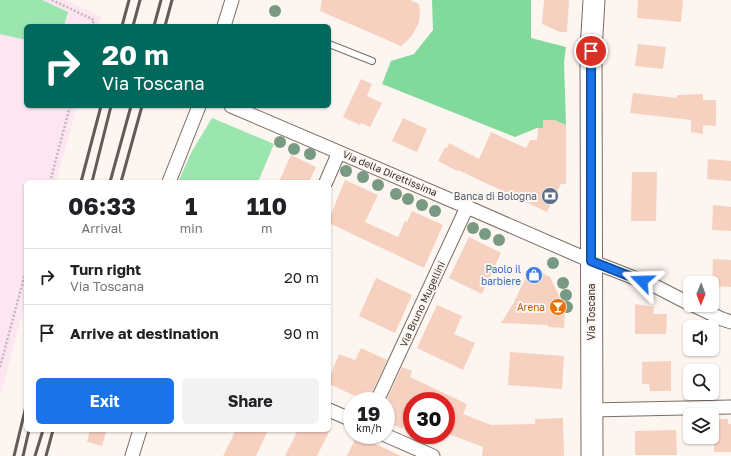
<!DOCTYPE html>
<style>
body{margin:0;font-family:"Golos Text",sans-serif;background:#f2f2f2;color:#202124;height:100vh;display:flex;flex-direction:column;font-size:15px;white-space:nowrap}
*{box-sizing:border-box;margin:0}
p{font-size:13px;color:#757577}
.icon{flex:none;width:22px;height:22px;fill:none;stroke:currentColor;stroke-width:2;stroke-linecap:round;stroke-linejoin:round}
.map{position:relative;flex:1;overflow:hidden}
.panel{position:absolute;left:24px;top:180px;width:307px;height:252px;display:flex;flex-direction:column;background:#fff;border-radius:6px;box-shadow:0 1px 3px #0004}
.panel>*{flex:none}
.hud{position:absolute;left:24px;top:24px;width:307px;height:84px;border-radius:6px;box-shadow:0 1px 3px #0004;background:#00695c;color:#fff;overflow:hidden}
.needle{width:26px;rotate:181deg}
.controls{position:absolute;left:683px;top:276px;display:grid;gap:8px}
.controls a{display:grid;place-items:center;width:36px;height:36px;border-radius:6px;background:#fff;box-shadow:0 1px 3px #0004;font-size:20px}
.speed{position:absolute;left:343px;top:392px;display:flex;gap:8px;font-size:20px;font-weight:700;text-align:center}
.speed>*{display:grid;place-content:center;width:52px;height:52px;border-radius:50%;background:#fff;box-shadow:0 1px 3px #0004;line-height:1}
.speed small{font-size:10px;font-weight:400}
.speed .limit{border:6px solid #d22;background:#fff;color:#111}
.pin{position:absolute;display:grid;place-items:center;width:34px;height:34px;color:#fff;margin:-17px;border:2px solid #fff;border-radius:50%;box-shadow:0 1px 4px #0007}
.me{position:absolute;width:44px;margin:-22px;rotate:292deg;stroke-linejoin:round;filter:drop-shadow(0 0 3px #0008)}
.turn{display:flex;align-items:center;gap:14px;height:84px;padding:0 12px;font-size:18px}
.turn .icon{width:52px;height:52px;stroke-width:2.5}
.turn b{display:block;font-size:28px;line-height:34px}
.eta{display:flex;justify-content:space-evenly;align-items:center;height:68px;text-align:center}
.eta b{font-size:24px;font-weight:700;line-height:28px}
.cta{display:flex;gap:8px;margin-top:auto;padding:8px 12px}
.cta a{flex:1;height:46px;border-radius:6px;background:#1a73e8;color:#fff;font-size:16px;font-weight:700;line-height:46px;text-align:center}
.cta a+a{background:#f2f2f2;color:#202124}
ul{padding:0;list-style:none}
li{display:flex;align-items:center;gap:12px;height:56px;padding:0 12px;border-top:1px solid #e0e0e0}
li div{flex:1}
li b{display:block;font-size:15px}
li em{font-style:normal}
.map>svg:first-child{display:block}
.commercial{fill:#fde5f2}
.green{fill:#9be5af}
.forest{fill:#81da9c}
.building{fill:#f7d1c0}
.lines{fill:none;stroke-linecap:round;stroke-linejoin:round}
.service-casing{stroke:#7d6c63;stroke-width:8}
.minor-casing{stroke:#7d6c63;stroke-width:15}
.primary-casing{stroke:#7d6c63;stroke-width:23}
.path{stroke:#c0b8b4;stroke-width:2.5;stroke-dasharray:2 2;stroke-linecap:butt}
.service{stroke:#fff;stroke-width:6}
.minor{stroke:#fff;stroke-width:13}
.primary{stroke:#fff;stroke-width:21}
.rail{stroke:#635b56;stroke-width:3}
.tree{fill:#789a83}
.route-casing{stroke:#114b97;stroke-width:10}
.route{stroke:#1a73e8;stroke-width:7}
.labels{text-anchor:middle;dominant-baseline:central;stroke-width:4;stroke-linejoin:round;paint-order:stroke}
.street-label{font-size:10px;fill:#372f2b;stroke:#fdf5f0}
.service-label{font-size:10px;fill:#4e5e75;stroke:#fdf5f0;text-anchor:end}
.shop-label{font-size:10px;fill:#366cbe;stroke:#fdf5f0;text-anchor:end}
.food-label{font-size:10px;fill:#c56008;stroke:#fdf5f0;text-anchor:end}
</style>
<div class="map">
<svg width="731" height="456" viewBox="0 0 731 456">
<rect width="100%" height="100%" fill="#fdf5f0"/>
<path class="commercial" d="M0 0H65L101 17 98 26H26V106H77L56 182H26V298L0 397Z"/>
<path class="green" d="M0 0H42L68 12 64 26H26V40L0 34Z
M212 118 274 144 258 182H178L192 151Z"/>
<path class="forest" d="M432 0H531V38L566 47 564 62 566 125 554 120H543V128H537L515 137 382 84 391 61 414 54 433 30Z"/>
<path class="building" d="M322 0H410L419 4 420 13 419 22 413 34 407 41 401 46 320 11Z
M544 0H569L567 32H560L542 24Z
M638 0H683L681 22 637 18Z
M638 44 666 47 663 69 635 66Z
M361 79 372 84 367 96 382 103 370 127 361 123 360 125 343 117Z
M633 93 677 98V95L703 94V100H716V126L703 125V134L691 132V120L630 113Z
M403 118 427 129 417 152 392 141Z
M543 120H554L566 125V184H561L547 212 458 170 457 171 438 161 445 147 447 148 449 143 479 159 491 132 526 148 530 140H537L538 128H543Z
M291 155 316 167 309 182H279Z
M708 159 731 161V181L707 179Z
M632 172H657L656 221H631Z
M345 180 378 195 365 222 398 237 405 221 407 222 412 211 443 225 424 268 329 223V219Z
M713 205 731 207V231L712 230Z
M469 237 501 253 482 294 449 278Z
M713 259 731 260V287L712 286Z
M531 267 550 277 565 308 564 328 548 327V325L501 323 513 304Z
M376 278 412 295 395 333 359 316Z
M635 304 654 307 653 314H667L666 334H635Z
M437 305 462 316 454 334 475 343 463 370 417 348Z
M361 348 387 360 370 398 369 401H366L329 384V378L339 354 355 360Z
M510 352 564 356 562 389 508 385Z
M671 361V391H650L649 384H642V362Z
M402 367 412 371 410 377 467 404 463 414 491 425 535 424V419L563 418 564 456H482L483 447 446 433V401H412V415L409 414 402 429 386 421V401Z
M714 419H728V424H731V452H714Z
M90 430H98L106 432 102 446 87 442Z
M236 430H268L256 456H223Z
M298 430H330L317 456H285Z
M676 430 677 455H635V431Z
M357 435 401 456H347Z"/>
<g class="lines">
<g class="service-casing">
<path id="service" d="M329 44 372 61"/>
</g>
<g class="minor-casing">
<path id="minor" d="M224 26 232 0
M231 106 467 207 591 261 655 286 690 304
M169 182 199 106
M326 182 339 152
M693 305 722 319 731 322
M377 401 467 207
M329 410 352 420
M591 410 731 407
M385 435 433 456
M132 456 140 430"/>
</g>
<g class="primary-casing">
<path id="primary" d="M592 456 591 51 594 0"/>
</g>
<path class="path" d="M52 0 94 20 92 26
M50 182 70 106
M0 367 26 270"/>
<use href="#service" class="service"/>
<use href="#minor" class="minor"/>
<use href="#primary" class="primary"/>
<path class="rail" d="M122 26 129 0
M133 26 140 0
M154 26 161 0
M165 26 172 0
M81 182 101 106
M92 182 111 106
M110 182 131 106
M121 182 142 106
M14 456 26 406
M23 456 29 430
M35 456 43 430
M46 456 53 430"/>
</g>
<g class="tree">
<circle cx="275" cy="11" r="6"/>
<circle cx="280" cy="142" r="6"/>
<circle cx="294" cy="149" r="6"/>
<circle cx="310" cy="154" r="6"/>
<circle cx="346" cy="171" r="6"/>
<circle cx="363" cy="177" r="6"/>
<circle cx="378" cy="185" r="6"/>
<circle cx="396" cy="194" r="6"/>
<circle cx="408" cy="199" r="6"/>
<circle cx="422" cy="205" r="6"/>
<circle cx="435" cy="211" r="6"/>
<circle cx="473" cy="228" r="6"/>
<circle cx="485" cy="234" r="6"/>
<circle cx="499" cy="240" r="6"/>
<circle cx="553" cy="263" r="6"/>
<circle cx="563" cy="283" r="6"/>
<circle cx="566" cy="295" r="6"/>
<circle cx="567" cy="307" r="6"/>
</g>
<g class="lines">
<g class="route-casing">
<path id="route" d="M591 51V261L642 281"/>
</g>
<use href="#route" class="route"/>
</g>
<defs>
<g id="bank-disc" transform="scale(0.9)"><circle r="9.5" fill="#5c6f8a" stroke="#fdf5f0"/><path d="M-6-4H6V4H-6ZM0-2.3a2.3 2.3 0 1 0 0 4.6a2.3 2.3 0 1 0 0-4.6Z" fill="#fff"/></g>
<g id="shop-disc" transform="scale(0.9)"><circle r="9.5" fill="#3f7fe0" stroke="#fdf5f0"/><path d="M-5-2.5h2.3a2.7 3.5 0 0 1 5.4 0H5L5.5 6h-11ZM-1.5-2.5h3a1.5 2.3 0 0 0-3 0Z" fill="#fff"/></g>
<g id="bar-disc" transform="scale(0.9)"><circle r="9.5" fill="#e8710a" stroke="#fdf5f0"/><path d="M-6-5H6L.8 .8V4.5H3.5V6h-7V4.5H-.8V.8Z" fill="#fff"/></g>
</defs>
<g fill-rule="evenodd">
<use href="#bank-disc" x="550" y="196"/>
<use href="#shop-disc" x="534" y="275"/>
<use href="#bar-disc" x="558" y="307"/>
</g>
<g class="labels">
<g class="street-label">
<text transform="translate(390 173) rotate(23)">Via della Direttissima</text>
<text transform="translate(422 304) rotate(-65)">Via Bruno Mugellini</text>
<text transform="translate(591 312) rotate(-90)">Via Toscana</text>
</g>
<g class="service-label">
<text x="537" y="196">Banca di Bologna</text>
</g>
<g class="shop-label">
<text x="521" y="269">Paolo il<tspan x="521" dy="12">barbiere</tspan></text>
</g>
<g class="food-label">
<text x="545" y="307">Arena</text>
</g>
</g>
</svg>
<div class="controls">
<a><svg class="needle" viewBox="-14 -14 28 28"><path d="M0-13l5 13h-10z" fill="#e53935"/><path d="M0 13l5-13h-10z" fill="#757577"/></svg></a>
<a><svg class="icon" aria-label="sound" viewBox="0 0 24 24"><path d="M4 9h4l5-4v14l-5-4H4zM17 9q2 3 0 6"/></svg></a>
<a><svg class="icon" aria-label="search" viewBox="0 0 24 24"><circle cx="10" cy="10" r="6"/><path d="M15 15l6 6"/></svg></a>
<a><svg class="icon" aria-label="layers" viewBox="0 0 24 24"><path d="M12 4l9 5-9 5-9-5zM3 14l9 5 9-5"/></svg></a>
</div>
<div class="speed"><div>19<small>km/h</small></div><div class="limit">30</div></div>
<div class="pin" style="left:591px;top:51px;background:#d93025"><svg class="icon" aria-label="arrive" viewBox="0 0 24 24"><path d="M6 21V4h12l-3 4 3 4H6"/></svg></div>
<svg class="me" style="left:642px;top:281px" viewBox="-20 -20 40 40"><path d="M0-17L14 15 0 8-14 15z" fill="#1a73e8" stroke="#fff" stroke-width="4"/></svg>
<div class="hud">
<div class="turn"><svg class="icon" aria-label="right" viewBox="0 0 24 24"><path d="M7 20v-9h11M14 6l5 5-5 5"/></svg><div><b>20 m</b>Via Toscana</div></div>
</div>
<section class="panel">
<div class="eta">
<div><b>06:33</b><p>Arrival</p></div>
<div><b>1</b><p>min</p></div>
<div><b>110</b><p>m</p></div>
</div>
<ul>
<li><svg class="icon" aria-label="right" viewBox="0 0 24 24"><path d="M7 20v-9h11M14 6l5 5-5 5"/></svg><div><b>Turn right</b><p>Via Toscana</p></div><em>20 m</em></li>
<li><svg class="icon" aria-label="arrive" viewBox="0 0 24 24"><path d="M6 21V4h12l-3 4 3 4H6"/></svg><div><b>Arrive at destination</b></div><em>90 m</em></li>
</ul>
<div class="cta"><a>Exit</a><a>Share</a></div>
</section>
</div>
